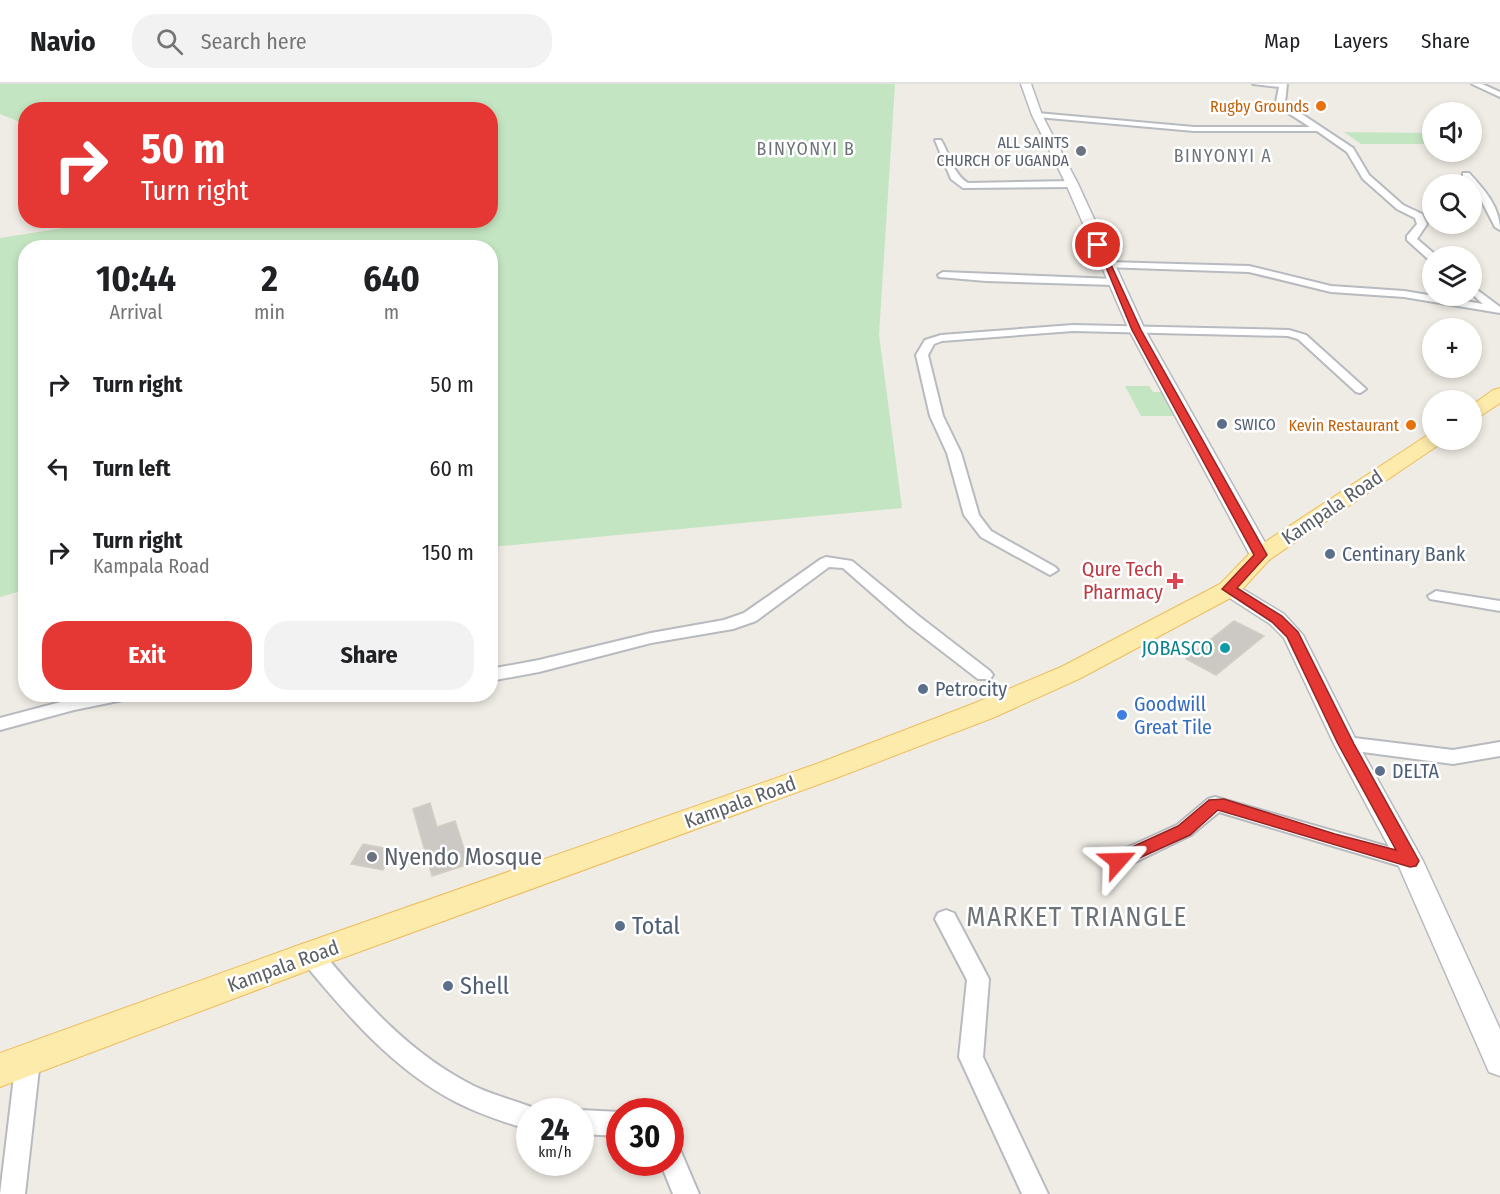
<!DOCTYPE html>
<meta charset="utf-8">
<style>
body{margin:0;font-family:"Fira Sans Condensed",sans-serif;background:#f2f2f2;color:#202124;height:100vh;display:flex;flex-direction:column;font-size:22px;white-space:nowrap}
*{box-sizing:border-box;margin:0}
p{font-size:20px;color:#757577}
.icon{flex:none;width:33px;height:33px;fill:none;stroke:currentColor;stroke-width:2;stroke-linecap:round;stroke-linejoin:round}
.map{position:relative;flex:1;overflow:hidden}
.sheet{position:absolute;left:18px;top:156px;width:480px;height:462px;display:flex;flex-direction:column;background:#fff;border-radius:24px;box-shadow:0 3px 9px #0003}
.sheet>*{flex:none}
.top-card{position:absolute;left:18px;top:18px;width:480px;height:126px;border-radius:24px;box-shadow:0 3px 9px #0003;background:#e53734;color:#fff;overflow:hidden}
.buttons{position:absolute;left:1422px;top:18px;display:grid;gap:12px}
.buttons a{display:grid;place-items:center;width:60px;height:60px;border-radius:50%;background:#fff;box-shadow:0 3px 9px #0003;font-size:30px}
.speed{position:absolute;left:516px;top:1014px;display:flex;gap:12px;font-size:30px;font-weight:700;text-align:center}
.speed>*{display:grid;place-content:center;width:78px;height:78px;border-radius:50%;background:#fff;box-shadow:0 3px 9px #0003;line-height:1}
.speed small{font-size:15px;font-weight:400}
.speed .limit{border:9px solid #d22;background:#fff;color:#111}
.pin{position:absolute;display:grid;place-items:center;width:51px;height:51px;color:#fff;margin:-26px;border:3px solid #fff;border-radius:50%;box-shadow:0 2px 6px #0007}
.me{position:absolute;width:66px;margin:-33px;rotate:65deg;stroke-linejoin:round;filter:drop-shadow(0 0 4px #0008)}
.turn{display:flex;align-items:center;gap:21px;height:126px;padding:0 24px;font-size:27px}
.turn .icon{width:78px;height:78px;stroke-width:2.5}
.turn b{display:block;font-size:42px;line-height:51px}
.eta{display:flex;justify-content:space-evenly;align-items:center;height:102px;text-align:center}
.eta b{font-size:36px;font-weight:700;line-height:42px}
.action{display:flex;gap:12px;margin-top:auto;padding:12px 24px}
.action a{flex:1;height:69px;border-radius:24px;background:#e53734;color:#fff;font-size:24px;font-weight:700;line-height:69px;text-align:center}
.action a+a{background:#f2f2f2;color:#202124}
ul{padding:0;list-style:none}
li{display:flex;align-items:center;gap:18px;height:84px;padding:0 24px}
li div{flex:1}
li b{display:block;font-size:22px}
li em{font-style:normal}
header{display:flex;align-items:center;gap:36px;box-sizing:border-box;height:84px;padding:0 30px;background:#fff;border-bottom:2px solid #e0e0e0}
header strong{font-size:28px}
nav{display:flex;gap:33px;margin-inline-start:auto;font-size:21px}
.search{width:420px;height:54px;background:#f2f2f2;display:flex;align-items:center;gap:15px;box-sizing:border-box;padding:0 21px;border-radius:24px;color:#757577;font-size:22px}
.map>svg:first-child{display:block}
.green{fill:#c4e5c2}
.building{fill:#ccc9c4;stroke:#d3cdc3;stroke-width:1.5}
.lines{fill:none;stroke-linecap:round;stroke-linejoin:round}
.minor-casing{stroke:#b7babe;stroke-width:4}
.tertiary-casing{stroke:#b7babe;stroke-width:3}
.secondary-casing{stroke:#b6babe;stroke-width:3}
.primary-casing{stroke:#eebd5e;stroke-width:2}
.minor{fill:#fff;fill-rule:evenodd}
.tertiary{fill:#fff;fill-rule:evenodd}
.secondary{fill:#fff;fill-rule:evenodd}
.primary{fill:#fdebab;fill-rule:evenodd}
.route{fill:#e53734;stroke:#952422;stroke-width:1.5}
.food-dot{fill:#e8710a;stroke:#fff;stroke-width:2}
.worship-dot{fill:#6b7280;stroke:#fff;stroke-width:2}
.service-dot{fill:#5c6f8a;stroke:#fff;stroke-width:2}
.health-dot{fill:#e0444e;stroke:#fff;stroke-width:2}
.culture-dot{fill:#0f9aa8;stroke:#fff;stroke-width:2}
.shop-dot{fill:#3f7fe0;stroke:#fff;stroke-width:2}
.labels{text-anchor:middle;dominant-baseline:central;stroke-width:5;stroke-linejoin:round;paint-order:stroke}
.far-food-label{font-size:16px;fill:#c56008;stroke:#fff;text-anchor:end}
.far-worship-label{font-size:16px;fill:#5b616d;stroke:#fff;text-anchor:end}
.far-service-label{font-size:16px;fill:#4e5e75;stroke:#fff;text-anchor:start}
.far-quarter-label{font-size:18px;letter-spacing:1.5px;fill:#6d7377;stroke:#fff}
.street-label{font-size:20px;fill:#5c6165;stroke:#fff}
.service-label{font-size:20px;fill:#4e5e75;stroke:#fff;text-anchor:start}
.health-label{font-size:20px;fill:#be3a42;stroke:#fff;text-anchor:end}
.culture-label{font-size:20px;fill:#0d838f;stroke:#fff;text-anchor:end}
.shop-label{font-size:20px;fill:#366cbe;stroke:#fff;text-anchor:start}
.near-worship-label{font-size:24px;fill:#5b616d;stroke:#fff;text-anchor:start}
.near-service-label{font-size:24px;fill:#4e5e75;stroke:#fff;text-anchor:start}
.near-quarter-label{font-size:27px;letter-spacing:1.5px;fill:#6d7377;stroke:#fff}
</style>
<header>
<strong>Navio</strong>
<div class="search"><svg class="icon" aria-label="search" viewBox="0 0 24 24"><circle cx="10" cy="10" r="6"/><path d="M15 15l6 6"/></svg>Search here</div>
<nav><a>Map</a><a>Layers</a><a>Share</a></nav>
</header>
<div class="map">
<svg width="1500" height="1110" viewBox="0 0 1500 1110">
<rect width="100%" height="100%" fill="#efece5"/>
<path class="green" d="M0 0H895L879 251 902 424 491 463 490 164H26L25 506 0 513V154L70 143 87 136H490V26H26L25 40 0 30Z
M1344 48 1432 49V60H1361Z
M1125 302H1149L1153 308H1162L1174 332H1141Z"/>
<path class="building" d="M1234 537 1264 552 1216 591 1186 575Z
M430 719 437 743 455 737 469 780 432 792 413 725Z
M363 760 394 766 383 786 351 780Z"/>
<g class="lines">
<g class="minor-casing">
<path id="minor" d="M1253 0H1287L1285 19 1353 64 1369 91 1403 121 1422 130 1427 140 1417 155 1437 172H1432V176L1428 175 1407 156V152L1417 140 1415 134 1397 125 1363 95 1347 68 1317 47H1194L1037 33 1033 31 1037 29 1194 43H1310L1279 23 1276 18 1279 3Z
M1472 0H1482L1500 8V13Z
M935 56H941C950 71 953 90 968 99L1072 97 1076 100 1072 103 963 104 951 95Z
M1463 89H1469C1484 105 1500 123 1500 146L1495 143 1477 108 1463 93Z
M1107 178 1249 182 1331 202 1404 207 1483 220 1472 210V202L1500 223V229L1404 213 1331 208 1249 188 1103 183 1102 181Z
M943 188 1114 195 1119 198 1114 201 986 197 939 193 938 191Z
M1073 241 1289 246 1306 251 1366 305 1360 309 1356 308 1298 255 1288 252 1073 247 942 257 934 260 928 271 943 332 961 369 979 431 991 447 1055 483 1058 486 1050 491 981 453 964 431 947 369 930 332 916 271 925 256 941 251Z
M826 473 852 477 920 533 990 587 993 591 990 595H978L908 541 843 484 829 483 756 537 733 545 651 559 539 588 490 597V585L539 576 651 549 724 536 744 529 821 475Z
M1436 507 1500 517V527L1430 515 1428 512Z
M91 610H131L129 614 123 616 74 626 0 646V634Z
M1346 653 1453 666 1500 658V672L1453 680 1340 665 1337 660 1340 655Z
M1215 713 1410 769 1417 771 1420 777 1417 783 1410 785 1219 728 1191 751 1125 783 1118 785 1111 783 1108 777 1111 771 1177 741 1208 715Z
M946 826 954 829 989 895 983 973 1048 1110H1022L959 973 967 896 935 835 938 829Z
M311 862 319 864C363 917 411 971 474 1002 495 1012 517 1017 539 1026L540 1028H530V1046C504 1038 479 1030 456 1018 394 986 347 931 303 878L300 871 303 864Z
M28 965 36 968 40 976 25 1110H0L16 976 20 968Z
M580 1026 620 1028V1052L580 1050V1028H576Z
M670 1060 679 1063 699 1110H673L660 1078H670Z"/>
</g>
<g class="tertiary-casing">
<path id="tertiary" d="M1229 499 1236 501 1284 530 1303 551 1358 660 1423 777 1500 945V992L1489 988 1397 778 1334 660 1284 554 1270 540 1222 509 1219 505 1222 501Z"/>
</g>
<g class="secondary-casing">
<path id="secondary" d="M1021 0H1031L1042 31 1078 100 1145 246 1272 471 1269 476 1261 478 1253 476 1250 471 1129 246 1066 100 1032 31Z"/>
</g>
<g class="primary-casing">
<path id="primary" d="M1500 304V319L1479 333 1472 335V321L1493 306Z
M1432 350V356H1443L1440 360 1269 476 1238 510 1079 595 995 633 839 693 323 881 0 1003V969L299 861 819 679 975 619 1061 583 1220 500 1253 466 1426 352Z"/>
</g>
<use href="#minor" class="minor"/>
<use href="#tertiary" class="tertiary"/>
<use href="#secondary" class="secondary"/>
<use href="#primary" class="primary"/>
</g>
<path class="route" d="M1096 159 1102 161 1141 246 1267 471 1237 504 1282 532 1298 548 1354 660 1419 777 1416 782 1410 783 1218 726 1190 751 1124 781 1118 783 1112 781 1110 777 1112 772 1178 742 1209 716 1224 715 1335 750 1396 766 1338 660 1287 553 1272 538 1222 505 1254 471 1132 246Z"/>
<g class="food-dot">
<circle cx="1321" cy="22" r="6"/>
<circle cx="1411" cy="341" r="6"/>
</g>
<g class="worship-dot">
<circle cx="1081" cy="67" r="6"/>
<circle cx="372" cy="773" r="6"/>
</g>
<g class="service-dot">
<circle cx="1222" cy="340" r="6"/>
<circle cx="1330" cy="470" r="6"/>
<circle cx="923" cy="605" r="6"/>
<circle cx="1380" cy="687" r="6"/>
<circle cx="620" cy="842" r="6"/>
<circle cx="448" cy="902" r="6"/>
</g>
<path class="health-dot" d="M1172 488h6v6h6v6h-6v6h-6v-6h-6v-6h6z"/>
<circle class="culture-dot" cx="1225" cy="564" r="6"/>
<circle class="shop-dot" cx="1122" cy="631" r="6"/>
<g class="labels">
<g class="far-food-label">
<text x="1309" y="22">Rugby Grounds</text>
<text x="1399" y="341">Kevin Restaurant</text>
</g>
<g class="far-worship-label">
<text x="1069" y="58">ALL SAINTS<tspan x="1069" dy="18">CHURCH OF UGANDA</tspan></text>
</g>
<g class="far-service-label">
<text x="1234" y="340">SWICO</text>
</g>
<g class="far-quarter-label">
<text x="806" y="65">BINYONYI B</text>
<text x="1223" y="72">BINYONYI A</text>
</g>
<g class="street-label">
<text transform="translate(1332 423) rotate(-34)">Kampala Road</text>
<text transform="translate(740 718) rotate(-20)">Kampala Road</text>
<text transform="translate(283 882) rotate(-20)">Kampala Road</text>
</g>
<g class="service-label">
<text x="1342" y="470">Centinary Bank</text>
<text x="935" y="605">Petrocity</text>
<text x="1392" y="687">DELTA</text>
</g>
<g class="health-label">
<text x="1163" y="485">Qure Tech<tspan x="1163" dy="23">Pharmacy</tspan></text>
</g>
<g class="culture-label">
<text x="1213" y="564">JOBASCO</text>
</g>
<g class="shop-label">
<text x="1134" y="620">Goodwill<tspan x="1134" dy="23">Great Tile</tspan></text>
</g>
<g class="near-worship-label">
<text x="384" y="773">Nyendo Mosque</text>
</g>
<g class="near-service-label">
<text x="632" y="842">Total</text>
<text x="460" y="902">Shell</text>
</g>
<g class="near-quarter-label">
<text x="1077" y="833">MARKET TRIANGLE</text>
</g>
</g>
</svg>
<div class="buttons">
<a><svg class="icon" aria-label="sound" viewBox="0 0 24 24"><path d="M4 9h4l5-4v14l-5-4H4zM17 9q2 3 0 6"/></svg></a>
<a><svg class="icon" aria-label="search" viewBox="0 0 24 24"><circle cx="10" cy="10" r="6"/><path d="M15 15l6 6"/></svg></a>
<a><svg class="icon" aria-label="layers" viewBox="0 0 24 24"><path d="M12 4l9 5-9 5-9-5zM3 14l9 5 9-5"/></svg></a>
<a>+</a>
<a>−</a>
</div>
<div class="speed"><div>24<small>km/h</small></div><div class="limit">30</div></div>
<div class="pin" style="left:1098px;top:161px;background:#d93025"><svg class="icon" aria-label="arrive" viewBox="0 0 24 24"><path d="M6 21V4h12l-3 4 3 4H6"/></svg></div>
<svg class="me" style="left:1118px;top:777px" viewBox="-20 -20 40 40"><path d="M0-17L14 15 0 8-14 15z" fill="#e53734" stroke="#fff" stroke-width="4"/></svg>
<div class="top-card">
<div class="turn"><svg class="icon" aria-label="right" viewBox="0 0 24 24"><path d="M7 20v-9h11M14 6l5 5-5 5"/></svg><div><b>50 m</b>Turn right</div></div>
</div>
<section class="sheet">
<div class="eta">
<div><b>10:44</b><p>Arrival</p></div>
<div><b>2</b><p>min</p></div>
<div><b>640</b><p>m</p></div>
</div>
<ul>
<li><svg class="icon" aria-label="right" viewBox="0 0 24 24"><path d="M7 20v-9h11M14 6l5 5-5 5"/></svg><div><b>Turn right</b></div><em>50 m</em></li>
<li><svg class="icon" aria-label="left" viewBox="0 0 24 24"><path d="M17 20v-9H6M10 6l-5 5 5 5"/></svg><div><b>Turn left</b></div><em>60 m</em></li>
<li><svg class="icon" aria-label="right" viewBox="0 0 24 24"><path d="M7 20v-9h11M14 6l5 5-5 5"/></svg><div><b>Turn right</b><p>Kampala Road</p></div><em>150 m</em></li>
</ul>
<div class="action"><a>Exit</a><a>Share</a></div>
</section>
</div>
